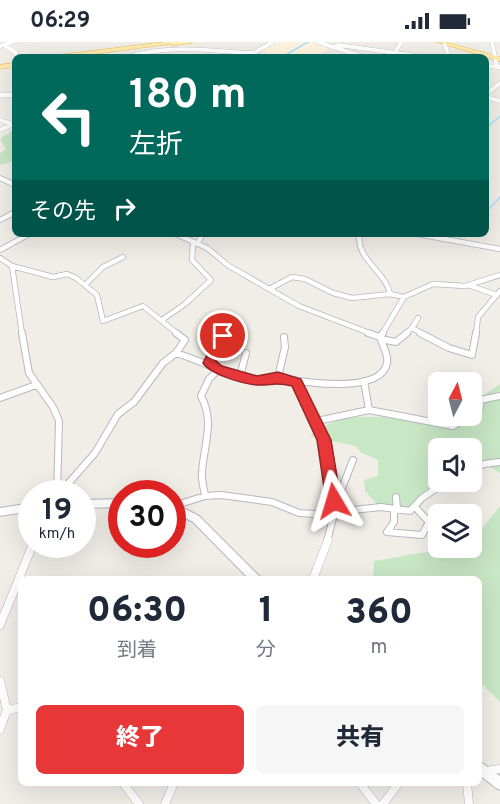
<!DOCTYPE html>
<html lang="ja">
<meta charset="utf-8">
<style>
body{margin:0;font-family:Overpass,"Noto Sans JP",sans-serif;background:#f6f6f7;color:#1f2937;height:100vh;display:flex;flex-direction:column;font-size:22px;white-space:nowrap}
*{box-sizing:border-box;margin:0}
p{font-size:20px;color:#747a83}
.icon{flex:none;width:33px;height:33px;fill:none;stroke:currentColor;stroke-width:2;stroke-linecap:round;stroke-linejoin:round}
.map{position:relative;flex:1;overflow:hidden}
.details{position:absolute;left:18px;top:534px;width:464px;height:210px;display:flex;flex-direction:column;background:#fff;border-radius:9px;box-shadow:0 6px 24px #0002}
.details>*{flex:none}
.top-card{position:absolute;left:12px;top:12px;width:477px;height:183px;border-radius:9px;box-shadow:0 6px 24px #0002;background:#00695c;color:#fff;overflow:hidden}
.needle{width:39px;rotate:7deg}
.buttons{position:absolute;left:428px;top:330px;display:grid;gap:12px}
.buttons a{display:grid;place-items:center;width:54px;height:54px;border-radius:9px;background:#fff;box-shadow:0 6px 24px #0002;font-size:30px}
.speed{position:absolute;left:18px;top:438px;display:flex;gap:12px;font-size:30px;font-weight:700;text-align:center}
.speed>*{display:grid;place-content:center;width:78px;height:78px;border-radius:50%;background:#fff;box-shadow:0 6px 24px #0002;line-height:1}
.speed small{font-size:15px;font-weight:400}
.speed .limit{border:9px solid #d22;background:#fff;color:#111}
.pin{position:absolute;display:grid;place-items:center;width:51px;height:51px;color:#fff;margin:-26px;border:3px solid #fff;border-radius:50%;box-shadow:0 2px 6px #0007}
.me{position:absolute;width:66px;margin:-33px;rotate:353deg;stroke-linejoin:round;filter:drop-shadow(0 0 4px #0008)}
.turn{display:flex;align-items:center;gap:21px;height:126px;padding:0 18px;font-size:27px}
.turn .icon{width:78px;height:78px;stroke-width:2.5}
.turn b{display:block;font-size:42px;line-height:51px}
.then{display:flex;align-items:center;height:57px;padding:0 18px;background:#0003;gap:12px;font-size:22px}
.eta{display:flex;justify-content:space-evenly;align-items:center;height:102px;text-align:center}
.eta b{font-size:36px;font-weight:800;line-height:42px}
.button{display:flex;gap:12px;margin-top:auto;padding:12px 18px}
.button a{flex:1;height:69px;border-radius:9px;background:#e73738;color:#fff;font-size:24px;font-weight:800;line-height:69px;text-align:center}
.button a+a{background:#f6f6f7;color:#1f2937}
.status{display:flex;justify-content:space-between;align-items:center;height:42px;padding:0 30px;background:#fff;direction:ltr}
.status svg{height:16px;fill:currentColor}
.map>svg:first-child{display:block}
.commercial{fill:#fef4e0}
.green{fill:#c8e7c5}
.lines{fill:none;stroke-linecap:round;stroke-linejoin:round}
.stream{stroke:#abe0fe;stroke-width:1.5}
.street-far3-casing{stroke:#b5b8bc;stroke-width:4.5}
.street-far2-casing{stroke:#b5b8bc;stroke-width:6}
.street-far1-casing{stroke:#b5b8bc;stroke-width:8}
.street-casing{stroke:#b5b8bc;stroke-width:9}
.secondary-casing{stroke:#b4b8bc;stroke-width:2}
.primary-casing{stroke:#f0bd62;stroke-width:1}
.street-far3{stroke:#fff;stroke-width:4}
.street-far2{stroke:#fff;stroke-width:4.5}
.street-far1{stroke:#fff;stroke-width:6}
.street{stroke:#fff;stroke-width:8}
.secondary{fill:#fff;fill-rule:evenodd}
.primary{fill:#feebb0;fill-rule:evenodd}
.route{fill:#e73738;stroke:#962424;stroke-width:1.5}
</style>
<div class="status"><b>06:29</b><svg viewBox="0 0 49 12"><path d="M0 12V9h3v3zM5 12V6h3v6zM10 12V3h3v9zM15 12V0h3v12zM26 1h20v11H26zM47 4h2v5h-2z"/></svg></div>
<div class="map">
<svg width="500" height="762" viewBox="0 0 500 762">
<rect width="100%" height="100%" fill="#f1eee8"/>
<path class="commercial" d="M275 0H307L281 15 260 9Z
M309 0 330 6 315 15H283Z"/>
<path class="green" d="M15 87V119L0 123V111L6 107 0 97Z
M500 342V431L476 417 471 420V406H438L440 440 419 455 410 466 378 463 365 449 364 438 378 434V418L362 411 355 404 310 394C343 368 368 376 405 376 428 375 448 374 471 374V362Z
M500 464V660L479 639 478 537H373L374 519 450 506H471V501Z"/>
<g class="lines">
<path class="stream" d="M282 15 308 0
M12 81 15 75
M486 86 500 74
M486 170 500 155
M460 196 464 192"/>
<g class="street-far3-casing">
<path id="street-far3" d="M318 0 364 15
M444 0 449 15
M492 0 497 25
M4 3 16 11 17 15
M0 4 13 0
M333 5 338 3 425 15
M250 13 273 0
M127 15C168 2 210 9 252 11
M389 15 395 11 401 0
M486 24 500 25
M486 52 500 41
M0 53H15
M486 55 500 59
M0 78 15 83
M0 88 12 83"/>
</g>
<g class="street-far2-casing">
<path id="street-far2" d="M0 136 15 143
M0 178 15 170
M68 192H90
M176 192 207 206 229 224 299 264 372 292
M360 192C354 215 386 230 390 252L404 255 433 242 465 244 500 233
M417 192 500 207
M197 202 203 192
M0 208 29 192
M0 216 12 224 53 235 67 232 76 236 97 253 103 279 143 264 178 292
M12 224 22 292
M86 242 103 225 123 215
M468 243 497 253
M271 246 292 235 305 237 333 251 352 256 390 252
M162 278 185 262 211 238 192 218 193 201
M412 286 418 276
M382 292 404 255
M405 292 412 286 423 292
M476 292 478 275 500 249"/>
</g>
<g class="street-far1-casing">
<path id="street-far1" d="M22 291 29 331 53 365 59 379 57 452
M368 291 380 295
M420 291 449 306 472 313 476 291
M381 297 396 300 407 291
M176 311C202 319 227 333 254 338 263 340 272 334 281 336 302 340 381 353 387 321 389 313 382 303 380 295L383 291
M209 321 223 294
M240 334 246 311
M278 335 285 305 284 295
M364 339 369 368 453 384 469 374
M297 340 324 398 335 469 327 499
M0 356 36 343
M471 372 480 366V358L500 354
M317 379 369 368
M471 428 484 422 500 420
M59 452 95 411 118 372 134 360 163 321 176 311 185 298 176 291
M205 454C204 446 201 438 202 430 204 402 215 380 201 354L209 337 218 328
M396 455 397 467
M173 464 205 454 221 453 272 460 299 471 315 472 381 465 410 469 422 456 446 440
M335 464 353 418
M394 467V480L387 490 422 493 429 480 415 465"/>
</g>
<g class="street-casing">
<path id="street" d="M313 537 328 498
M0 583 33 502
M0 639 7 668 0 687
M9 668 21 665
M489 732 491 728 500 727
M123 741 139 762
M360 741 376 762
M467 741 469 762
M165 762 174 741
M383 762 399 741"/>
</g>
<g class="secondary-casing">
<path id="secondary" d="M122 457V465L82 466V458Z
M172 460 199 474 259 534 261 537H249L193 480 172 469Z
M32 461V469L0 474V466Z
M478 718 500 734V748L496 746 478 732Z"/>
</g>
<g class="primary-casing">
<path id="primary" d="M164 0H193L191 1 172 4 170 2 72 15H57L60 13Z
M437 0H445L500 15V19Z
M15 21V25L0 27V23Z"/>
</g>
<use href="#street-far3" class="street-far3"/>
<use href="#street-far2" class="street-far2"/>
<use href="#street-far1" class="street-far1"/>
<use href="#street" class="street"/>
<use href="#secondary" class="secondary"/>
<use href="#primary" class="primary"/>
</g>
<path class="route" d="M223 289 229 294 216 319 222 324 257 334 278 330 301 337 331 398 341 459 339 463 334 465 329 463 326 459 317 398 292 344C277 340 273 343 259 343 245 343 210 332 203 321L218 291Z"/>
</svg>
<div class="buttons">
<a><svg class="needle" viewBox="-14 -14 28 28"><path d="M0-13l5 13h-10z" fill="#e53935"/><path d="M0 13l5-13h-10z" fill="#747a83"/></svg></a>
<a><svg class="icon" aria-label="sound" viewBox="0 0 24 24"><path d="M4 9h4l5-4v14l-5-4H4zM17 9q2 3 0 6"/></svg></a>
<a><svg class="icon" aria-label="layers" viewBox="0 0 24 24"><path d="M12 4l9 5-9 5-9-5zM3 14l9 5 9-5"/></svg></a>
</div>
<div class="speed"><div>19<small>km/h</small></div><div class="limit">30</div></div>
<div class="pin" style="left:223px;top:294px;background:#d93025"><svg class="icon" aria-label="arrive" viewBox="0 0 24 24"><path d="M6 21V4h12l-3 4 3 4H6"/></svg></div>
<svg class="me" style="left:334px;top:459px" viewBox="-20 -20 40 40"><path d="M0-17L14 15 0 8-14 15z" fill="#e73738" stroke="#fff" stroke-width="4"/></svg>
<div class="top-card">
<div class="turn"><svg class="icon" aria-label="left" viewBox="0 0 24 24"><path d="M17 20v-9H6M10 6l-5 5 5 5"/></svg><div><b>180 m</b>左折</div></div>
<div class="then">その先<svg class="icon" aria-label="right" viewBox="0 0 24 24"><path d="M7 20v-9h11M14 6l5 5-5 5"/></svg></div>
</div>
<section class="details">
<div class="eta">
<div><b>06:30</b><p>到着</p></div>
<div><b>1</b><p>分</p></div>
<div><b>360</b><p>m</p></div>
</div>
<div class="button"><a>終了</a><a>共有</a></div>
</section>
</div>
